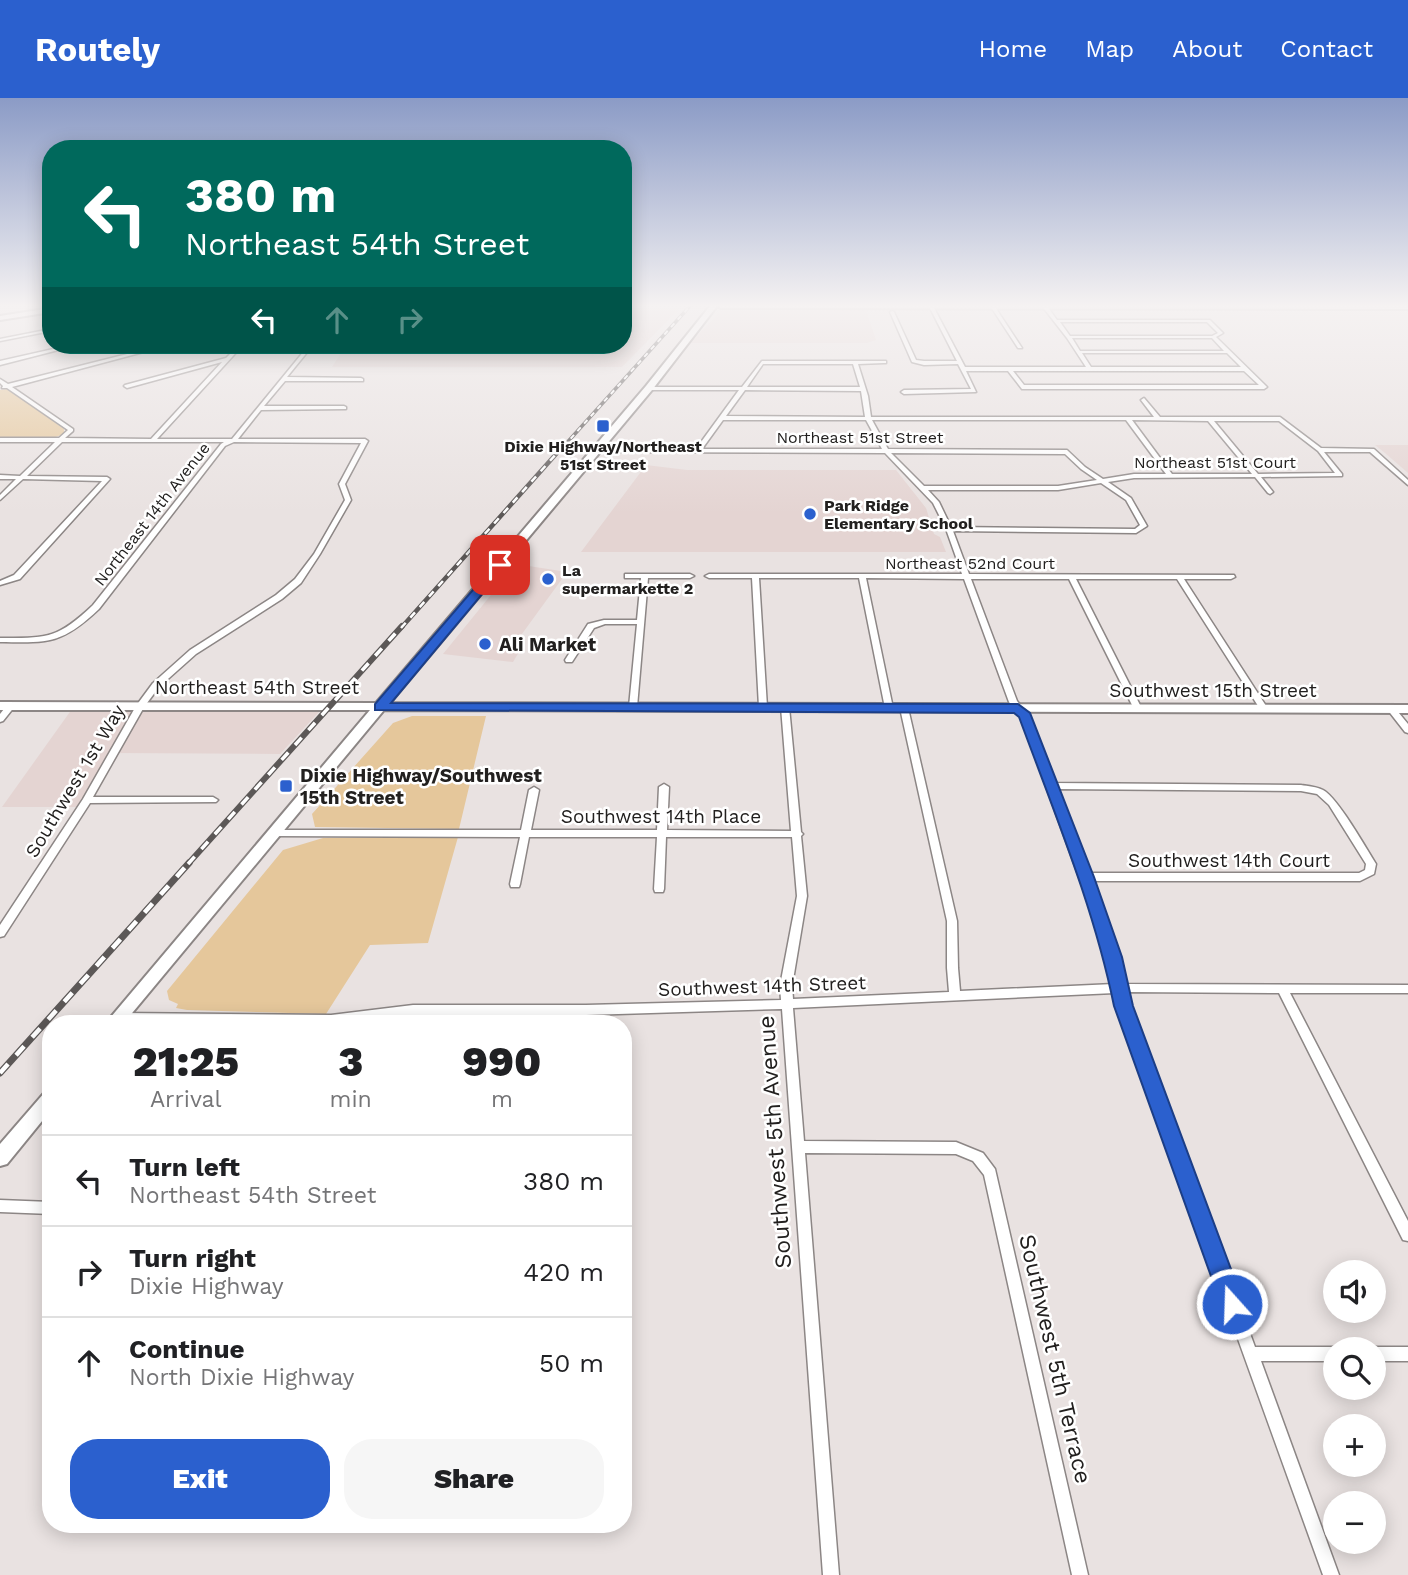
<!DOCTYPE html>
<meta charset="utf-8">
<style>
body{margin:0;font-family:"Work Sans",sans-serif;background:#f6f6f6;color:#202124;height:100vh;display:flex;flex-direction:column;font-size:26px;white-space:nowrap}
*{box-sizing:border-box;margin:0}
p{font-size:23px;color:#757577}
.icon{flex:none;width:38px;height:38px;fill:none;stroke:currentColor;stroke-width:2;stroke-linecap:round;stroke-linejoin:round}
.map{position:relative;flex:1;overflow:hidden}
.drawer{position:absolute;left:42px;top:917px;width:590px;height:518px;display:flex;flex-direction:column;background:#fff;border-radius:28px;box-shadow:0 4px 18px #0003}
.drawer>*{flex:none}
.top-card{position:absolute;left:42px;top:42px;width:590px;height:214px;border-radius:28px;box-shadow:0 4px 18px #0003;background:#00695c;color:#fff;overflow:hidden}
.tools{position:absolute;left:1323px;top:1162px;display:grid;gap:14px}
.tools a{display:grid;place-items:center;width:63px;height:63px;border-radius:50%;background:#fff;box-shadow:0 4px 18px #0003;font-size:35px}
.pin{position:absolute;display:grid;place-items:center;width:60px;height:60px;color:#fff;margin:-30px;border-radius:14px;box-shadow:0 4px 10px #0006}
.me{position:absolute;width:77px;margin:-38px;rotate:340deg;stroke-linejoin:round;filter:drop-shadow(0 0 5px #0008)}
.turn{display:flex;align-items:center;gap:24px;height:147px;padding:0 28px;font-size:32px}
.turn .icon{width:91px;height:91px;stroke-width:2.5}
.turn b{display:block;font-size:49px;line-height:60px}
.lanes{display:flex;align-items:center;height:66px;padding:0 28px;background:#0003;justify-content:center;gap:35px;direction:ltr}
.lanes .off{opacity:.35}
.eta{display:flex;justify-content:space-evenly;align-items:center;height:119px;text-align:center}
.eta b{font-size:42px;font-weight:800;line-height:49px}
.action{display:flex;gap:14px;margin-top:auto;padding:14px 28px}
.action a{flex:1;height:80px;border-radius:28px;background:#2b60ce;color:#fff;font-size:28px;font-weight:800;line-height:80px;text-align:center}
.action a+a{background:#f6f6f6;color:#202124}
ul{padding:0;list-style:none}
li{display:flex;align-items:center;gap:21px;height:91px;padding:0 28px;border-top:2px solid #e0e0e0}
li div{flex:1}
li b{display:block;font-size:26px}
li em{font-style:normal}
header{display:flex;align-items:center;gap:42px;box-sizing:border-box;height:98px;padding:0 35px;background:#2b60ce;color:#fff}
header strong{font-size:33px}
nav{display:flex;gap:38px;margin-inline-start:auto;font-size:24px}
.map>svg:first-child{display:block}
.built{fill:#e4d4d2}
.green{fill:#e5c79b}
.lines{fill:none;stroke-linecap:round;stroke-linejoin:round}
.street-casing{stroke:#8c8685;stroke-width:3}
.secondary-casing{stroke:#8c8685;stroke-width:4}
.street{fill:#fff;fill-rule:evenodd}
.secondary{fill:#fff;fill-rule:evenodd}
.rail-far3-casing{stroke:#5c5857;stroke-width:3.5}
.rail-far2-casing{stroke:#5c5857;stroke-width:4.5}
.rail-far1-casing{stroke:#5c5857;stroke-width:6}
.rail-casing{stroke:#5c5857;stroke-width:7}
.rail-far3{stroke:#fff;stroke-width:2;stroke-dasharray:5;stroke-linecap:butt}
.rail-far2{stroke:#fff;stroke-width:2.5;stroke-dasharray:7;stroke-linecap:butt}
.rail-far1{stroke:#fff;stroke-width:3.5;stroke-dasharray:10;stroke-linecap:butt}
.rail{stroke:#fff;stroke-width:4.5;stroke-dasharray:12;stroke-linecap:butt}
.route{fill:#2b60ce;stroke:#1c3e86;stroke-width:2}
.poi-dot{fill:#2b60ce;stroke:#fff;stroke-width:2.5}
.labels{text-anchor:middle;dominant-baseline:central;stroke-width:5;stroke-linejoin:round;paint-order:stroke}
.far-street-label{font-size:16px;fill:#22201f;stroke:#fff}
.far-poi-label{font-size:16px;font-weight:bold;fill:#22201f;stroke:#fff;text-anchor:start}
.poi-label{font-size:19px;font-weight:bold;fill:#22201f;stroke:#fff;text-anchor:start}
.street-label{font-size:19px;fill:#22201f;stroke:#fff}
.near-street-label{font-size:23px;fill:#22201f;stroke:#fff}
</style>
<header>
<strong>Routely</strong>
<nav><a>Home</a><a>Map</a><a>About</a><a>Contact</a></nav>
</header>
<div class="map">
<svg width="1408" height="1477" viewBox="0 0 1408 1477">
<rect width="100%" height="100%" fill="#e9e2e1"/>
<path class="built" d="M726 208H835L836 212H866L876 242 867 245H690Z
M623 211H679L622 269H332L346 247H623Z
M1375 347H1408V375L1385 355Z
M646 367 687 372H896L926 410 934 436 940 439 946 454H581Z
M516 466 567 474 519 540V554L513 564 443 556Z
M72 611 240 612 319 614 280 656 110 655 79 709H2Z"/>
<path class="green" d="M9 291 64 331V336L50 341H0V292Z
M412 618H486L459 731 315 729 312 716 393 625Z
M458 739 428 845 370 847 326 916 187 912 176 910 178 906 169 902 167 893 283 752 323 740Z"/>
<g class="lines">
<g class="street-casing">
<path id="street" d="M1042 208H1047L1057 222H1210L1223 235 1216 239 1267 289 1264 291H1022L1008 273H966L976 294 904 296 901 294 904 292 971 291 958 266 924 267 912 264 890 214 892 213 894 214 916 262 924 263H957L930 210 932 209 934 210 965 269H1086L1067 240ZM1060 224H1207L1218 235 1212 238H1070ZM1072 240H1212L1224 253H1080ZM1082 255H1227L1241 269H1091ZM1013 273H1244L1259 287H1024Z
M991 209H995L1022 250H1018Z
M51 231V233L0 243V241Z
M71 247H78L0 267V263Z
M163 247H170L12 289 73 331V333L65 340 151 341 222 264 127 290 124 288 125 287 226 260 239 247H243L157 341H232L309 247H313L287 279 361 280 363 281V283H285L264 308H344L346 309V311L261 312 238 341H365L368 343 345 386 351 402 320 456 301 485 282 501 196 556 159 589 144 609 93 699H213L218 702 216 704 90 705 4 838 0 839V827L83 701 136 608 153 585 190 552 276 497 295 481 314 456 345 402 339 386 361 345 234 344 225 348 99 511C62 546 49 545 0 544V540C48 540 57 541 93 507L221 346 224 344H62L27 378 107 379 110 381 20 481 0 487V483L14 477 102 383 23 381 0 402V397L16 381H0V377L20 378 55 344H0V340H59L68 332 7 290H2L3 288 0 285V281L8 286Z
M762 263H886V265H884L858 266 868 298 871 319H1154L1141 302 1144 300 1160 319H1280L1321 350 1374 351 1408 382V387L1370 354H1324L1342 376V378L1261 379 1273 394 1270 396 1268 395 1255 379 1134 380 1108 384 1131 400 1147 428 1136 435 953 433 969 476 1234 477 1235 479 1231 481H1184L1268 611 1264 614 1260 611 1177 481H1076L1142 611 1138 614 1134 611 1069 481H971L1017 603 1029 618 1054 685 1301 687C1308 688 1317 689 1323 692 1337 699 1366 750 1376 766L1374 776 1360 783H1090L1118 859 1125 886 1408 887V895H1290L1408 1123V1143L1403 1142 1279 895 1127 894 1130 908 1255 1249H1335L1340 1251H1335V1263H1261L1339 1477H1323L1118 908 1115 895 793 910 804 1043 956 1044 983 1055 995 1071 1088 1477H1072L984 1077 973 1063 956 1056 805 1055 839 1477H823L782 911 586 917H413L338 926 118 925 114 923 112 920 114 917 118 915 331 917 413 907H586L781 902 780 888 797 798 792 739H666L664 791 663 794H655L654 791 657 739H529L520 786 519 789H511L510 786 520 739 273 738 268 735 273 732H521L529 692 534 689 539 692 531 732H657L659 689 664 686 669 689 667 732 791 733 781 609 785 606 789 609 801 734 803 736 801 738 807 798 792 888 793 901 949 894 947 870V823L900 610 904 607 908 610 957 823 958 870 960 893 1114 886 1108 859 1021 619 1009 604 964 481 866 480 893 610 889 613 885 610 859 480H759L767 609 763 612 759 609 752 480H709L705 478 709 476H962L946 431 933 405 885 355 597 354 594 352 597 350 696 351 739 292H649L647 291V289H742ZM763 266H853L860 289H747ZM745 292 861 293 865 319 726 318ZM723 322H866L882 351H702ZM872 322H1126L1166 376H1134L1103 381 1085 369 1067 352 888 351ZM1132 322 1208 323 1252 376H1172ZM1214 323H1279L1318 353 1335 375 1258 376ZM891 355 1065 356 1081 371 1097 382 1058 388H924ZM1101 385 1126 402 1140 427 1135 431 951 429 939 404 928 392H1058ZM1056 691 1301 693 1317 696 1329 707 1366 766 1365 772 1359 775H1087Z
M625 476H690L694 478 690 480H648L637 609 633 612 629 609 637 526H605L594 530 572 564H566L565 562 588 526 604 522H637L641 480H625Z
M11 605 15 608 3 623 0 624V616L8 606Z
M1391 608 1394 609 1408 626V635L1405 634 1387 611Z
M0 1102 51 1104V1116L0 1114Z
M1374 1249H1408V1263H1374V1251H1369Z"/>
</g>
<g class="secondary-casing">
<path id="secondary" d="M710 208H717L652 292 390 605 1408 607V615L384 612 123 926H105L370 612H0V604L376 605 646 288Z
M718 208H1408V211L721 210Z
M51 210V214L0 222V218Z
M51 991V1012L7 1066 0 1068V1046L45 994Z"/>
</g>
<use href="#street" class="street"/>
<use href="#secondary" class="secondary"/>
<g class="rail-far3-casing">
<path id="rail-far3" d="M564 348 690 208"/>
</g>
<g class="rail-far2-casing">
<path id="rail-far2" d="M401 530 565 346"/>
</g>
<g class="rail-far1-casing">
<path id="rail-far1" d="M188 766 402 528"/>
</g>
<g class="rail-casing">
<path id="rail" d="M0 975 189 765"/>
</g>
<use href="#rail-far3" class="rail-far3"/>
<use href="#rail-far2" class="rail-far2"/>
<use href="#rail-far1" class="rail-far1"/>
<use href="#rail" class="rail"/>
</g>
<linearGradient id="sky" x2="0" y2="1"><stop stop-color="#8b9bc6"/><stop offset="0.5" stop-color="#f5f2f2"/><stop offset="1" stop-color="#f5f2f2" stop-opacity="0"/></linearGradient>
<rect width="1408" height="415" fill="url(#sky)"/>
<path class="route" d="M500 464 506 467 504 470 391 605 1018 606 1030 615 1094 779 1122 859 1133 908 1244 1206 1241 1215 1232 1218 1224 1215 1221 1206 1114 908C1094 809 1054 714 1019 619L1014 615 375 612V606L496 465Z"/>
<g class="poi-dot">
<rect x="596" y="321" width="14" height="14" rx="3.5"/>
<circle cx="810" cy="416" r="7"/>
<circle cx="548" cy="481" r="7"/>
<circle cx="485" cy="546" r="7"/>
<rect x="279" y="681" width="14" height="14" rx="3.5"/>
</g>
<g class="labels">
<g class="far-street-label">
<text x="860" y="339">Northeast 51st Street</text>
<text x="1215" y="364">Northeast 51st Court</text>
<text transform="translate(152 416) rotate(-52)">Northeast 14th Avenue</text>
<text x="970" y="465">Northeast 52nd Court</text>
</g>
<g class="far-poi-label">
<text x="603" y="348" text-anchor="middle">Dixie Highway/Northeast<tspan x="603" dy="18">51st Street</tspan></text>
<text x="824" y="407">Park Ridge<tspan x="824" dy="18">Elementary School</tspan></text>
<text x="562" y="472">La<tspan x="562" dy="18">supermarkette 2</tspan></text>
</g>
<g class="poi-label">
<text x="499" y="546">Ali Market</text>
<text x="300" y="677">Dixie Highway/Southwest<tspan x="300" dy="22">15th Street</tspan></text>
</g>
<g class="street-label">
<text x="257" y="589">Northeast 54th Street</text>
<text x="1213" y="592">Southwest 15th Street</text>
<text transform="translate(75 683) rotate(-59)">Southwest 1st Way</text>
<text x="661" y="718">Southwest 14th Place</text>
<text x="1229" y="762">Southwest 14th Court</text>
<text transform="translate(762 888) rotate(-2)">Southwest 14th Street</text>
</g>
<g class="near-street-label">
<text transform="translate(775 1044) rotate(-94)">Southwest 5th Avenue</text>
<text transform="translate(1055 1261) rotate(77)">Southwest 5th Terrace</text>
</g>
</g>
</svg>
<div class="tools">
<a><svg class="icon" aria-label="sound" viewBox="0 0 24 24"><path d="M4 9h4l5-4v14l-5-4H4zM17 9q2 3 0 6"/></svg></a>
<a><svg class="icon" aria-label="search" viewBox="0 0 24 24"><circle cx="10" cy="10" r="6"/><path d="M15 15l6 6"/></svg></a>
<a>+</a>
<a>−</a>
</div>
<div class="pin" style="left:500px;top:467px;background:#d93025"><svg class="icon" aria-label="arrive" viewBox="0 0 24 24"><path d="M6 21V4h12l-3 4 3 4H6"/></svg></div>
<svg class="me" style="left:1232px;top:1206px" viewBox="-20 -20 40 40"><circle r="17" fill="#2b60ce" stroke="#fff" stroke-width="3"/><path d="M0-11L8 9 0 5-8 9z" fill="#fff"/></svg>
<div class="top-card">
<div class="turn"><svg class="icon" aria-label="left" viewBox="0 0 24 24"><path d="M17 20v-9H6M10 6l-5 5 5 5"/></svg><div><b>380 m</b>Northeast 54th Street</div></div>
<div class="lanes"><svg class="icon" aria-label="left" viewBox="0 0 24 24"><path d="M17 20v-9H6M10 6l-5 5 5 5"/></svg><svg class="icon off" aria-label="ahead" viewBox="0 0 24 24"><path d="M12 20V5M6 11l6-6 6 6"/></svg><svg class="icon off" aria-label="right" viewBox="0 0 24 24"><path d="M7 20v-9h11M14 6l5 5-5 5"/></svg></div>
</div>
<section class="drawer">
<div class="eta">
<div><b>21:25</b><p>Arrival</p></div>
<div><b>3</b><p>min</p></div>
<div><b>990</b><p>m</p></div>
</div>
<ul>
<li><svg class="icon" aria-label="left" viewBox="0 0 24 24"><path d="M17 20v-9H6M10 6l-5 5 5 5"/></svg><div><b>Turn left</b><p>Northeast 54th Street</p></div><em>380 m</em></li>
<li><svg class="icon" aria-label="right" viewBox="0 0 24 24"><path d="M7 20v-9h11M14 6l5 5-5 5"/></svg><div><b>Turn right</b><p>Dixie Highway</p></div><em>420 m</em></li>
<li><svg class="icon" aria-label="ahead" viewBox="0 0 24 24"><path d="M12 20V5M6 11l6-6 6 6"/></svg><div><b>Continue</b><p>North Dixie Highway</p></div><em>50 m</em></li>
</ul>
<div class="action"><a>Exit</a><a>Share</a></div>
</section>
</div>
